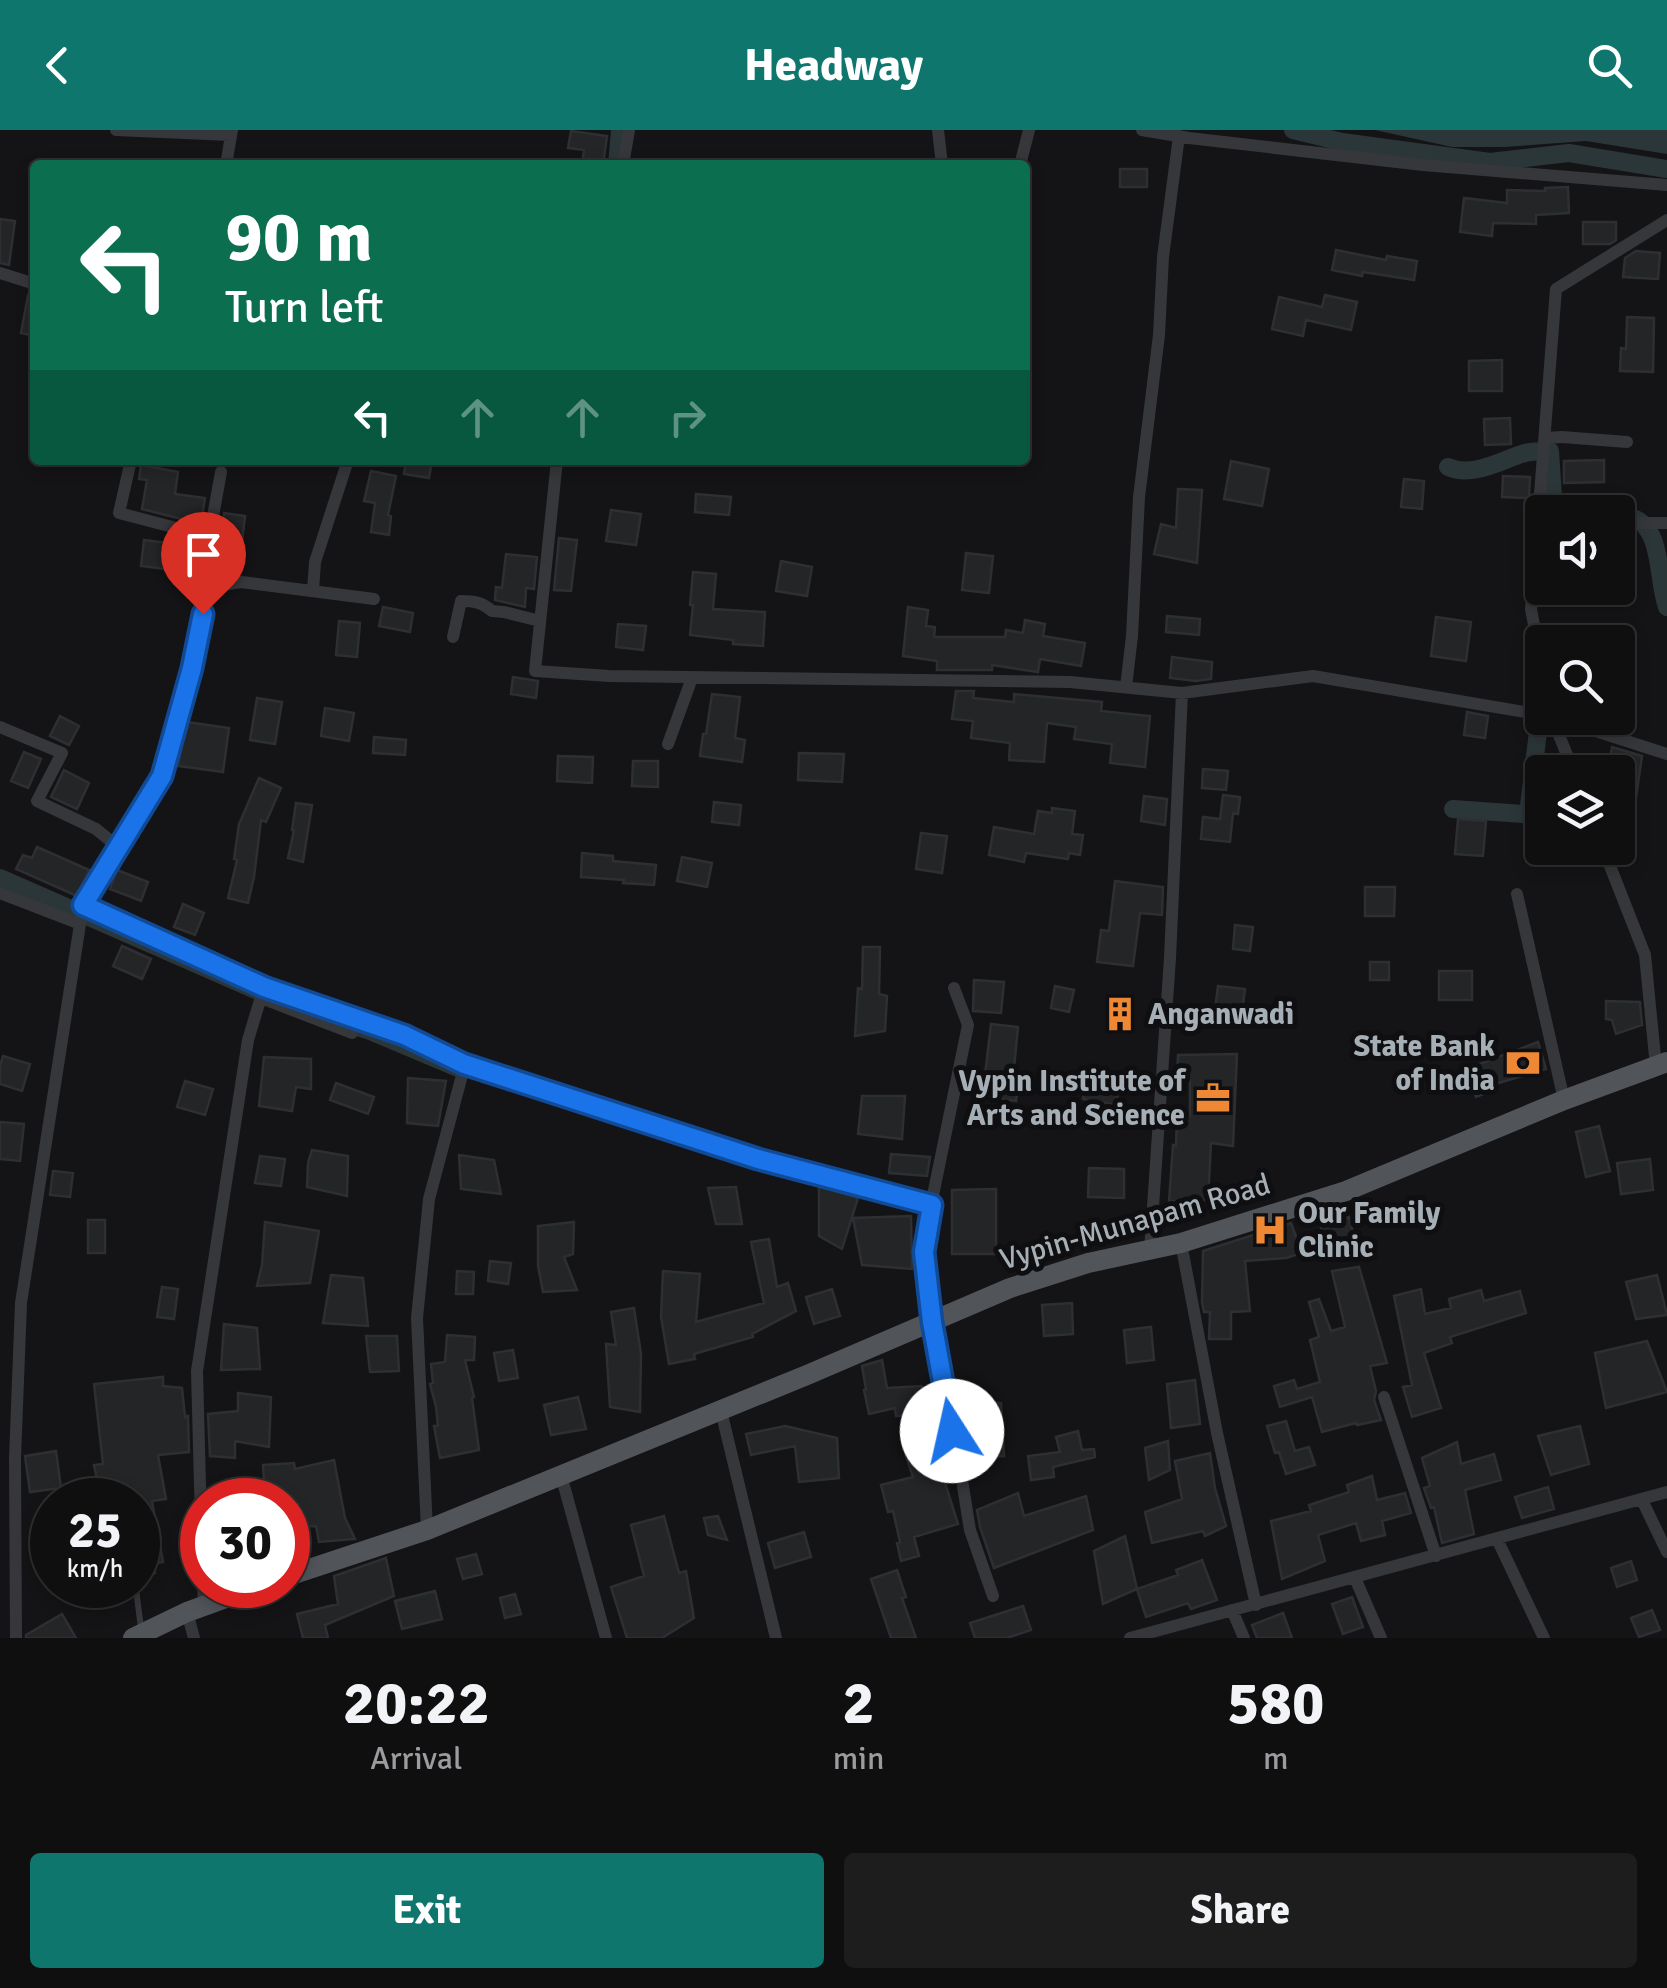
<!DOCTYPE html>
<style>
body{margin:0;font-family:Signika,sans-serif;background:#1d1d1e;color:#f1f3f6;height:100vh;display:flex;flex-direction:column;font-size:38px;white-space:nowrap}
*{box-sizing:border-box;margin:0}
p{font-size:32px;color:#9b9c9f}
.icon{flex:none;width:55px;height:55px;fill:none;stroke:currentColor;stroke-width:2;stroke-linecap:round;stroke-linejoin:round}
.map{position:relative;height:1508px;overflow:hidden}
.panel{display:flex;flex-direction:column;background:#0f0f10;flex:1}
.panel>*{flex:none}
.top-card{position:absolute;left:30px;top:30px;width:1000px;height:305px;border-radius:10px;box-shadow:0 5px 15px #0003,0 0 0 2px #2f2f30;background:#0b6e4f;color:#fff;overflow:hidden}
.fabs{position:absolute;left:1525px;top:365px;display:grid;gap:20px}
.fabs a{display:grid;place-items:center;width:110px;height:110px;border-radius:10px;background:#0f0f10;box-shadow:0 5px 15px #0003,0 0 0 2px #2f2f30;font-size:50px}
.speed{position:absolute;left:30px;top:1348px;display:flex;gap:20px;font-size:50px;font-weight:700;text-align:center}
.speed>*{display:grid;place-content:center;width:130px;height:130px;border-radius:50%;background:#0f0f10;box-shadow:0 5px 15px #0003,0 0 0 2px #2f2f30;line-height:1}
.speed small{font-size:25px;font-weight:400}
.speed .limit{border:15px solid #d22;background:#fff;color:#111}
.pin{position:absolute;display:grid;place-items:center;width:85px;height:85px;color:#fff;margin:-102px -42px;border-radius:50% 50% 50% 0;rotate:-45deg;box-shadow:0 0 10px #0007}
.pin .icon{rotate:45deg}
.me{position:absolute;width:110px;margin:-55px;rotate:350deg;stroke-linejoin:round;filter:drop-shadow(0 0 8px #0008)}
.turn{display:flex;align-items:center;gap:35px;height:210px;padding:0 30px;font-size:45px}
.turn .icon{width:130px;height:130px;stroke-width:2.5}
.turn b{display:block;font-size:70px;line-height:85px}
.lanes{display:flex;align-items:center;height:95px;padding:0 30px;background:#0003;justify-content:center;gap:50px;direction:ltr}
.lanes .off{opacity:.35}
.eta{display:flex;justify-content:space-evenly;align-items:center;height:170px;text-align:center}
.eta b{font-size:60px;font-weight:700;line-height:70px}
.action{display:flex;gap:20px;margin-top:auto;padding:20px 30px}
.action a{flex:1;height:115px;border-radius:10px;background:#0f766e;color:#fff;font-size:40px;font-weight:700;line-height:115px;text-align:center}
.action a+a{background:#1d1d1e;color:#f1f3f6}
header{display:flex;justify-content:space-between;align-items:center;height:130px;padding:0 30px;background:#0f766e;color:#fff;font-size:45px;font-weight:700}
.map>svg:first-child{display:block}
.water{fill:#2b3639}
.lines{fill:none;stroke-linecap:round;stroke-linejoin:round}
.canal{stroke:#2b3639;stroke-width:18}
.building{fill:#242527;stroke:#2e2f32;stroke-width:2.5}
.service{stroke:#35373b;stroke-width:6}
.minor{stroke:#35373b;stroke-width:12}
.primary{stroke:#51555a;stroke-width:20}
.route-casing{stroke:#114b97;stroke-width:25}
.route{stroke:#1a73e8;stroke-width:18}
.labels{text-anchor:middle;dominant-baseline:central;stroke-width:10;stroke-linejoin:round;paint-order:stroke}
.poi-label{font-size:30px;font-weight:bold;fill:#a6aeb6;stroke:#0f0f11;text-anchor:start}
.street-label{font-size:30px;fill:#a6aeb6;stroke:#0f0f11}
</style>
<header><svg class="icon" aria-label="back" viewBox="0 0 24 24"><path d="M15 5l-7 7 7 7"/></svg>Headway<svg class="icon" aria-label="search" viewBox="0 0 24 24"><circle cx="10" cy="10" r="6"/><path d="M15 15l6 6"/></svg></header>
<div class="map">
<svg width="1667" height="1508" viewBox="0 0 1667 1508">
<rect width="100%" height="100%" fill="#141416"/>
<path class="water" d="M1375 0H1667V24L1586 11 1505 17H1452Z"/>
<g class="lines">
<path class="canal" d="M1293 0 1342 12 1490 32 1569 23 1667 39
M617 35 620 0
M1448 337C1473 348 1501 330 1525 323 1533 321 1542 321 1550 321L1554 382
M1633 388C1663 398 1657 450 1667 477
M1540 585 1529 676 1534 682 1542 685
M1453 679 1523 684 1532 680
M0 748 274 868
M308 881 370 901 458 938"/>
</g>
<path class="building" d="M571 1 607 6 603 35H582L584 20 568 18Z
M1120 39H1147V57H1120Z
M1568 57 1569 83 1536 85V94L1493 93 1492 106 1460 102 1464 68 1507 73V60L1545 61V58Z
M0 89 15 91 9 135 0 133Z
M1583 92H1616V110L1610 114H1583Z
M1336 120 1386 130 1387 126 1417 131 1414 150 1363 142 1362 146 1332 140Z
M1636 121 1660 123 1658 149 1623 147 1625 128Z
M28 165H35V206L21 203Z
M1325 165 1357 172 1351 200 1306 190 1303 206 1272 199 1279 167 1322 177Z
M1627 187 1654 188 1653 242 1620 241 1621 218 1626 219Z
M1502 230V261H1469V231Z
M1510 288 1511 314 1485 315 1484 289Z
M406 330H432L429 348 404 344Z
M1604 330V352L1564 353V331Z
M1231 331 1269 339 1262 376 1224 369Z
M141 335 178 342 175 364 205 368 201 394 142 379 147 350 139 349Z
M371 341 396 346 388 385 391 386 389 405 371 402 375 373 364 371Z
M1503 346 1530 347 1529 368 1502 367Z
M1404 349 1424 351 1422 379 1401 377Z
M1178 359 1202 360 1197 433 1154 424 1161 394 1176 398Z
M696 364 731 367 729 385 695 382Z
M611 380 641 384 636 415 606 411Z
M224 383 245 386 242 412 222 409Z
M559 408 577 410 571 461 554 460Z
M144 410 169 413 166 439 141 436Z
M966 423 993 426 989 463 962 460Z
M506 424 537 427 534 459 526 458 525 477 495 470 496 457 502 458Z
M781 431 812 437 807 466 776 461Z
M693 442 716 444 713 479 765 482 763 516 733 514V510L690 505 693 475H690Z
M383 477 413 483 410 502 379 496Z
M908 477 928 480 926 496 935 497 934 507H1005L1006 500 1023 503 1025 490 1045 494 1043 506 1085 513 1081 536 1040 529 1038 542 992 535V540H937V531L903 526Z
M1167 486 1200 489 1199 505 1166 502Z
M1436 487 1471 492 1466 531 1431 526Z
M339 491 360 493 357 527 336 525Z
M618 494 646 496 643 520 616 517Z
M1172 527 1212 532 1211 549 1196 551 1170 548Z
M513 547 538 551 536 568 511 564Z
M956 561H974L973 568 1014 572V564L1102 572 1101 581 1150 586 1145 637 1110 633 1112 614 1074 609 1076 597 1047 593 1044 632 1009 630 1010 613 971 608 973 591 952 589Z
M712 564 740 567 735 608 745 610 742 632 700 626 703 604H706Z
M257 568 282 572 275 614 250 610Z
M325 578 354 583 349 611 321 606Z
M1467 582 1488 586 1485 608 1464 605Z
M60 586 79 596 69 615 50 606Z
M187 592 229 598 223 642 178 636Z
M374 607 406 610 405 625 373 623Z
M1612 617 1642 626 1636 668 1618 666V642H1608Z
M24 622 41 629 28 658 11 651Z
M799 623 844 624 842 652 798 650Z
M558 626 593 627 592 653 557 651Z
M633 631H658V657L632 656Z
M1203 639 1228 641 1226 660 1202 658Z
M64 640 89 653 77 679 51 667Z
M259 648 281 658 266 692 261 690 254 747 248 773 228 768 237 730 234 729 239 694Z
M1223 665 1240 667 1238 684 1233 683 1230 712 1201 709 1203 687 1220 689Z
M1144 666 1167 669 1165 695 1141 691Z
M714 672 741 675 739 695 712 692Z
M296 673 312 675 303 732 288 728 294 700H292Z
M1052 678 1075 681 1072 704 1083 705 1080 725 1069 723 1068 729 1026 723 1024 732 989 725 994 697 1034 704 1038 681 1052 683Z
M1458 689 1486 691 1483 726 1455 724Z
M921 703 947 706 942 743 916 739Z
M37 717 89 740 77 766 16 739 23 725 32 728Z
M582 723 613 726V731L656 735 654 755 623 753 624 750 581 747Z
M682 727 712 733 707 757 677 751Z
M117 740 148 752 141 771 110 759Z
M1115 751 1163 757 1162 785 1140 783 1133 836 1097 832 1101 800 1109 801Z
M1365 757H1395L1394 786H1365Z
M183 774 204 783 195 805 174 797Z
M1235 795 1253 797 1250 821 1233 819Z
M122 816 151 829 142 849 113 836Z
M863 817H880L879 864 887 866 885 901 855 906 858 858 862 859Z
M1370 832H1389V850H1370Z
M1439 841H1472V870H1439Z
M974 850 1004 852 1001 883 973 881Z
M1055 856 1074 860 1069 882 1051 878Z
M1218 856 1245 859 1242 882 1215 880Z
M1606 871 1640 872 1642 895 1616 904 1612 890 1606 889Z
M991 894 1018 897 1013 949 1019 950 1016 971 971 965 974 943 985 945Z
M1538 912 1546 939 1495 954 1497 959 1476 967 1466 939Z
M1237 924 1233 1016 1211 1013 1208 1070 1169 1071 1173 1015 1176 1016 1177 984 1190 986V951L1177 950 1178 925Z
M3 926 30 934 22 961 0 954V936Z
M264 927 311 929V959L296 957 292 981 259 976Z
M1087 942 1121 948 1116 975 1083 969Z
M408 948 446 951 438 996 407 993Z
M185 951 213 959 205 985 177 977Z
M336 953 374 967 368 984 330 970Z
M862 966H905L902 1009 858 1004Z
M0 992 24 994 20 1031 0 1029Z
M1599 996 1610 1041 1586 1047 1576 1002Z
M312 1020 348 1026 347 1066 307 1057 308 1033Z
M891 1024 930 1027 927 1046 889 1043Z
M459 1025 494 1030 501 1064 461 1059Z
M260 1026 285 1029 281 1056 255 1053Z
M1650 1029 1653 1060 1621 1064 1617 1033Z
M1089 1038 1124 1039V1068L1088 1067Z
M53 1041 73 1043 70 1067 50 1065Z
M819 1056 858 1068 842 1119 819 1106Z
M736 1057 742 1094H716L708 1058Z
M996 1059V1124H952V1060Z
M911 1086 912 1139 862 1135 853 1088Z
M1349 1087 1355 1110 1326 1118 1320 1094Z
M88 1090H105V1123H88Z
M265 1092 319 1101 310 1153 257 1156 262 1135Z
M574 1092 573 1124 564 1127 577 1160 543 1162 538 1136V1096Z
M1291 1093 1302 1123 1286 1128 1245 1131 1250 1181 1231 1182V1209H1209L1210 1182H1204L1202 1172 1203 1121Z
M769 1109 777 1157 788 1153 796 1181 752 1204 753 1207 694 1224 695 1229 669 1234 661 1187 663 1141 700 1144 696 1192 764 1173 751 1112Z
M490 1131 511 1133 508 1154 488 1151Z
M1359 1137 1387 1233 1370 1236 1376 1261 1374 1270 1381 1290 1357 1295 1356 1293 1322 1302 1312 1267 1280 1277 1274 1256 1294 1250 1297 1259 1320 1252 1310 1210 1319 1207 1309 1172 1319 1169 1331 1201 1345 1197 1332 1141Z
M457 1141 474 1142 473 1164H456Z
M331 1145 363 1148 368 1196 323 1193Z
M1657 1145 1667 1185 1636 1189 1626 1152Z
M162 1157 178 1159 174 1189 157 1187Z
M832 1159 840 1186 814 1194 806 1167Z
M1421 1159 1425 1184 1451 1178 1449 1169 1481 1160 1484 1171 1520 1161 1526 1183 1450 1207 1452 1213 1424 1223 1441 1278 1412 1287 1403 1257 1412 1255 1394 1166Z
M1072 1173 1073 1204 1044 1206 1042 1175Z
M634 1178 641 1224 640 1282 610 1277 606 1214 616 1215 611 1182Z
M224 1194 257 1198 260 1239 221 1240Z
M1151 1197 1154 1230 1127 1233 1124 1200Z
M447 1205 475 1207 474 1230H465L474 1267 472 1268 479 1320 440 1328 434 1296H438L436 1277 430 1254 433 1253 431 1234 445 1232Z
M366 1206H397L399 1241 370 1242Z
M1647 1211 1667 1262 1606 1278 1595 1223Z
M513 1220 518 1248 499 1251 494 1223Z
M882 1230 887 1258 922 1256 924 1284 896 1286 895 1278 869 1284 864 1260 866 1259 862 1236Z
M163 1247V1256L182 1258 185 1287 188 1286 189 1322 158 1325 166 1369 152 1371 163 1432 153 1434 155 1443 138 1446V1370H101L94 1335 103 1334 94 1254Z
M1195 1250 1200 1294 1171 1298 1167 1254Z
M238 1263 271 1267 269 1317 235 1311V1328L210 1326 208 1284 238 1281Z
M578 1267 586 1299 551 1305 544 1275Z
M1001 1273 1004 1326 969 1328 967 1274Z
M1286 1291 1295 1321 1309 1317 1315 1335 1286 1344 1279 1322 1275 1323 1267 1296Z
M785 1296 837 1308 839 1348 799 1352 795 1316 751 1325 746 1304Z
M1580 1296 1589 1334 1551 1345 1538 1306Z
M1078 1301 1082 1320 1094 1319 1095 1327 1053 1337 1054 1347 1031 1350 1028 1326 1060 1322 1056 1307Z
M1168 1311 1170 1340 1149 1350 1145 1318Z
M1457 1312 1461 1334 1494 1324 1501 1350 1465 1360 1474 1404 1442 1413 1434 1377 1431 1378 1424 1358 1430 1356 1422 1328Z
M934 1318 958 1394 914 1407 919 1426 901 1431 897 1413 900 1412 893 1381 888 1382 881 1355 913 1347 906 1326Z
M56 1321 61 1358 30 1362 25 1326Z
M1210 1323 1215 1358 1226 1396 1205 1406 1203 1401 1152 1413 1145 1382 1182 1369 1175 1331Z
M334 1330 345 1388 355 1409 319 1412 316 1396 288 1397V1370H265L263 1335 294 1333 295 1339Z
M1372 1346 1377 1370 1405 1363 1411 1383 1382 1391 1385 1405 1361 1411 1356 1393 1318 1405 1325 1431 1282 1449 1271 1391 1311 1381 1309 1375 1349 1362 1347 1355Z
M1548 1357 1554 1379 1522 1388 1515 1367Z
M1018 1363 1024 1386 1086 1366 1093 1400 994 1438 980 1397 977 1380Z
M664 1386 679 1443 686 1441 694 1488 662 1508H627L611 1457 644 1446 631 1395Z
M718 1386 727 1410 708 1405 704 1388Z
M804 1402 811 1427 775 1438 768 1413Z
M1125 1406 1137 1459 1103 1474 1094 1421Z
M476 1424 482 1444 463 1449 457 1429Z
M386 1428 394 1466 325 1495 328 1508H303L297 1484 338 1474 334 1446Z
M1202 1430 1217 1470 1191 1479 1188 1473 1146 1487 1137 1459 1178 1445 1176 1440Z
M1631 1431 1637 1450 1617 1457 1611 1438Z
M897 1440 906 1467 902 1468 916 1508H891L871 1449Z
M435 1461 442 1489 402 1499 395 1471Z
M515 1464 521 1484 505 1488 500 1468Z
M1352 1467 1363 1497 1343 1504 1332 1474Z
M1023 1476 1031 1500 1007 1508H975L970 1493Z
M1652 1480 1660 1500 1639 1507 1631 1488Z
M1283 1483 1292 1508H1257L1252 1495Z
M62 1484 76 1508H26V1505Z"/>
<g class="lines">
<path class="service" d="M94 1368V1370
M131 1455 136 1459 141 1498"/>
<path class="minor" d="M116 0 230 5
M938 0 942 35
M1142 0 1189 8 1423 35 1667 55
M226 35 232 0
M623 35 629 0
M1020 35 1029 0
M0 143 35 154
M1545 308 1562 307 1627 312
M557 330 535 541 609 546 1070 552 1182 563 1313 546 1542 585
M1618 393H1667
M208 414 221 342
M209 457 241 452 374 469
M313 461 315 432 348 330
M453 507 461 471C473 471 482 472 492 481L504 482 540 491
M1542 537 1531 479 1556 159 1667 90
M1126 557 1132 506 1139 367 1159 205 1163 127 1179 6
M1552 588 1574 642
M1555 588 1667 624
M0 597 62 623 37 671 96 699 118 717
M668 614 692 548
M1603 718 1645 825 1656 937
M0 763 80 794
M1517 764 1564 970
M83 775 264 857 404 905 465 934 758 1029 931 1075
M954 858 968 895 931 1075 925 1122 932 1191 961 1344 970 1400 993 1466
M261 868 352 903
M1181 1113 1217 1303 1256 1475
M1150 1121 1170 828 1182 563
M1384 1267 1436 1426
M721 1281 776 1508
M561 1345 606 1508
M1642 1370 1667 1422
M427 1400 417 1188 429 1069 465 934
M1497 1409 1544 1508
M202 1431 197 1241 248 910 264 857
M1355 1448 1381 1508
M203 1455 204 1476
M1232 1480 1244 1508
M187 1482 194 1508
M16 1508 15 1328 21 1173 83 775 162 646 192 538 216 423 199 404 119 383 131 330
M1130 1508 1667 1362"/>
<path class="primary" d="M288 1446 427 1400 807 1245 1010 1158 1088 1133 1181 1113 1346 1061 1564 970 1667 932
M133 1508 187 1482 262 1455"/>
</g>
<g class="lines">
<g class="route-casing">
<path id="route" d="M203 484 192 538 162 646 83 775 264 857 404 905 464 934 758 1029 932 1075 924 1122 932 1192 952 1301"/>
</g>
<use href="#route" class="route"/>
</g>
<defs>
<g id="building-bare" transform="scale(2.7)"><path d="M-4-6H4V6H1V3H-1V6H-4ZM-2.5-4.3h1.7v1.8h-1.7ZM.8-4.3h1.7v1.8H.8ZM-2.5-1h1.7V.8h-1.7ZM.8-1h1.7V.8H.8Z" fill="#ee8834" stroke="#0f0f11" stroke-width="2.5" paint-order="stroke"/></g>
<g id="bank-bare" transform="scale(2.7)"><path d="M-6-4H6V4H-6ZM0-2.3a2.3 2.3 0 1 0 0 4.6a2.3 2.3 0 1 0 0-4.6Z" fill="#ee8834" stroke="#0f0f11" stroke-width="2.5" paint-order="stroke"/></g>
<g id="office-bare" transform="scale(2.7)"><path d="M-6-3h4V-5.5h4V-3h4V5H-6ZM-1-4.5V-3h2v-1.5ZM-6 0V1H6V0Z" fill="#ee8834" stroke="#0f0f11" stroke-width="2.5" paint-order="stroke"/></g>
<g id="hospital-bare" transform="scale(2.7)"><path d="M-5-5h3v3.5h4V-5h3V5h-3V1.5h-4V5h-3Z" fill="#ee8834" stroke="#0f0f11" stroke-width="2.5" paint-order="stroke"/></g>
</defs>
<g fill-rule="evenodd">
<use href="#building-bare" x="1120" y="884"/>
<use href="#bank-bare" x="1523" y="933"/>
<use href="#office-bare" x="1213" y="968"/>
<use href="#hospital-bare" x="1270" y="1100"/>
</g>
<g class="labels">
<g class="poi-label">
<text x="1148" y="884">Anganwadi</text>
<text x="1495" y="916" text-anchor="end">State Bank<tspan x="1495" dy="34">of India</tspan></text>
<text x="1185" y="951" text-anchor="end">Vypin Institute of<tspan x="1185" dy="34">Arts and Science</tspan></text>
<text x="1298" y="1083">Our Family<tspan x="1298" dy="34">Clinic</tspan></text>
</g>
<g class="street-label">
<text transform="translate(1135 1092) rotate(-16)">Vypin-Munapam Road</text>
</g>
</g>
</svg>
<div class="fabs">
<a><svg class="icon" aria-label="sound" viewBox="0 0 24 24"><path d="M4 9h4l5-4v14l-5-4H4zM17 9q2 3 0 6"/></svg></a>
<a><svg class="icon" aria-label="search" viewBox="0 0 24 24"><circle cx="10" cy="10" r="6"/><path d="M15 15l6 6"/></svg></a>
<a><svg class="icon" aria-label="layers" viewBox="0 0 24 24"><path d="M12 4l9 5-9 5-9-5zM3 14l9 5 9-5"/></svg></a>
</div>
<div class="speed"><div>25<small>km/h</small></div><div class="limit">30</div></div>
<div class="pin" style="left:203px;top:484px;background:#d93025"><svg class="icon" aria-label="arrive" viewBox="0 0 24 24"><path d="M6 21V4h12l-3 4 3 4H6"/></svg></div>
<svg class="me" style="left:952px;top:1301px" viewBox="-20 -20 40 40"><circle r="19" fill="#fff"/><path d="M0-13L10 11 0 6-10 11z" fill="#1a73e8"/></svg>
<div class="top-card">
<div class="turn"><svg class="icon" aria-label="left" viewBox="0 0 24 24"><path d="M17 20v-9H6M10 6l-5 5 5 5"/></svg><div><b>90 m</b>Turn left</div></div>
<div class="lanes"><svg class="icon" aria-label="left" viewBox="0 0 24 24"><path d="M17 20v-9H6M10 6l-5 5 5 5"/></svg><svg class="icon off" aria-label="ahead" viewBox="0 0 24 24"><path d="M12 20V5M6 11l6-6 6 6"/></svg><svg class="icon off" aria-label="ahead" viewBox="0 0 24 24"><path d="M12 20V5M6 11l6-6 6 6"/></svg><svg class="icon off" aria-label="right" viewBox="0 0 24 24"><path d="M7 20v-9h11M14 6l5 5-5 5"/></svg></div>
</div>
</div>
<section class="panel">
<div class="eta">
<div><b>20:22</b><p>Arrival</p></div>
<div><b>2</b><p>min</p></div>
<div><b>580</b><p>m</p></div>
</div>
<div class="action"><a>Exit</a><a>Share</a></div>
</section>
